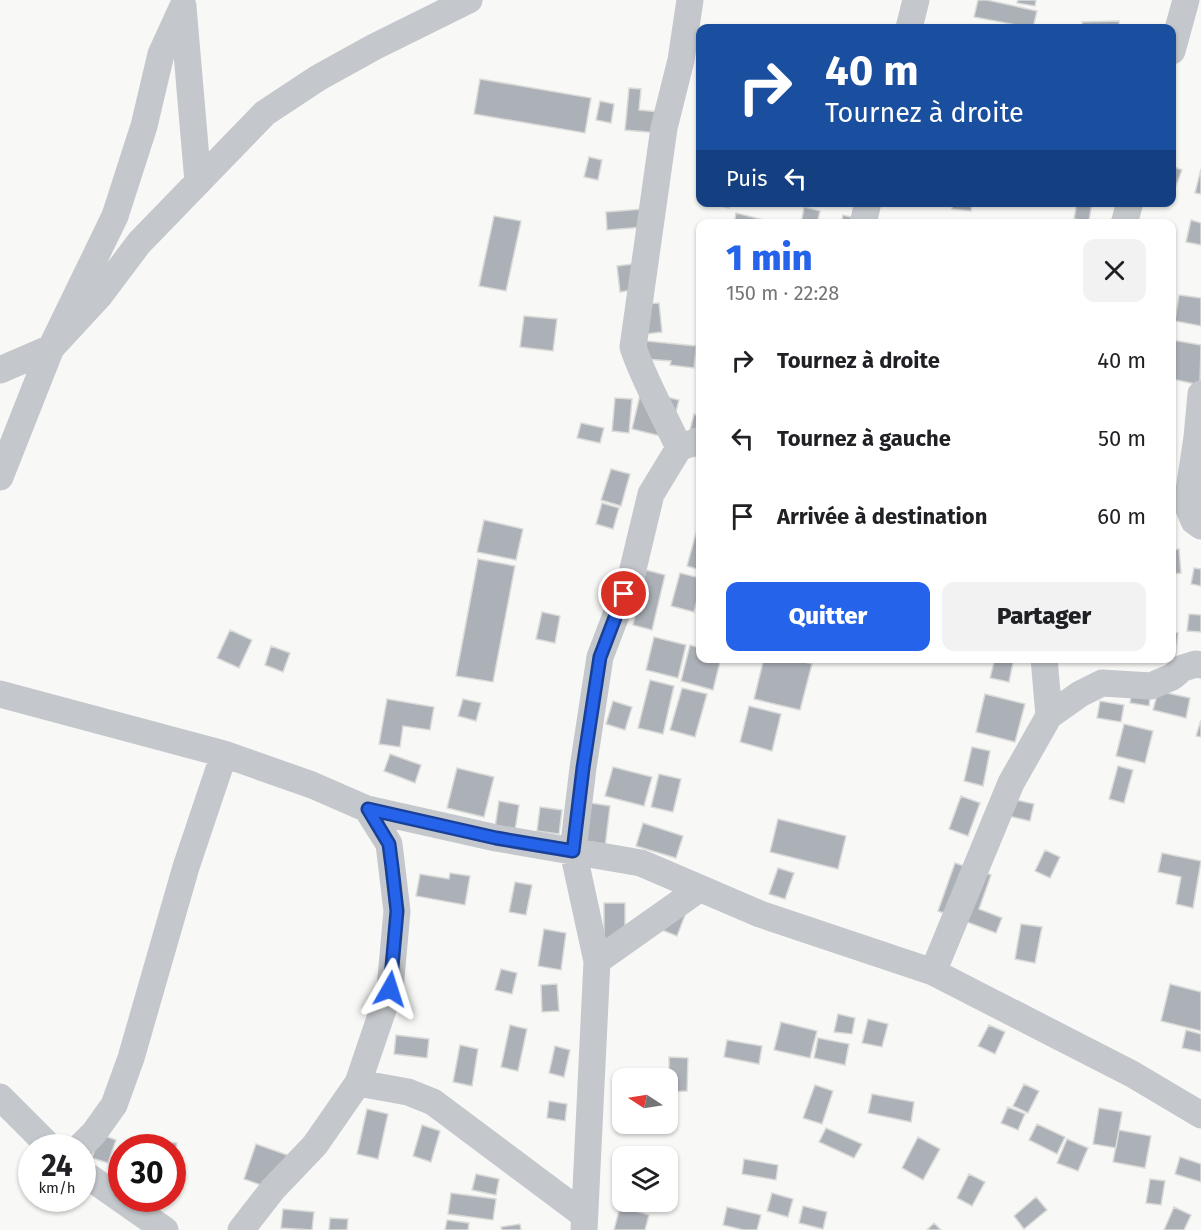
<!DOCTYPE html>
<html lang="fr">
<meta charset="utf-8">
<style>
body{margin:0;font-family:"Fira Sans",sans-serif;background:#f2f2f2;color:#202124;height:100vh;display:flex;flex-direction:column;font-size:22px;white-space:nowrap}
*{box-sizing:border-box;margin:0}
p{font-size:20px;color:#757577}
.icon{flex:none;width:33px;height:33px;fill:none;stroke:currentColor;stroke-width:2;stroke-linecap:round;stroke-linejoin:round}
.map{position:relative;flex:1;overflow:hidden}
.side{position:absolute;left:696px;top:219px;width:480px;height:444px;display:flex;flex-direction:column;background:#fff;border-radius:12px;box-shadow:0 2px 4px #0004}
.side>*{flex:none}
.banner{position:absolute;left:696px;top:24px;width:480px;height:183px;border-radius:12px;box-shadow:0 2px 4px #0004;background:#1a4fa0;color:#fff;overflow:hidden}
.needle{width:39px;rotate:282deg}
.buttons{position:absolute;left:612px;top:1068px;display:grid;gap:12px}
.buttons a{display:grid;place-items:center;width:66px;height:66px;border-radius:12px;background:#fff;box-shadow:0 2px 4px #0004;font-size:30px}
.speed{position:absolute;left:18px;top:1134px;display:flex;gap:12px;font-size:30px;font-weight:700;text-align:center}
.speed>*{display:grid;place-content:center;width:78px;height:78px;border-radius:50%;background:#fff;box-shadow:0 2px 4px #0004;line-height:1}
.speed small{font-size:15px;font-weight:400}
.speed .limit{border:9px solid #d22;background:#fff;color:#111}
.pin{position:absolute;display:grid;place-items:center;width:51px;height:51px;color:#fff;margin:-26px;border:3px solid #fff;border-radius:50%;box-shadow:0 2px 6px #0007}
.me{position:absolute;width:66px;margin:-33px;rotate:6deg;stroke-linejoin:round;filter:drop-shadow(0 0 4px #0008)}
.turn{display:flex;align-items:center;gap:21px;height:126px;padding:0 30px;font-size:27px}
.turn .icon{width:78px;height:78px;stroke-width:2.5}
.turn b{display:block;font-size:42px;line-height:51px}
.then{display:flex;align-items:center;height:57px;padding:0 30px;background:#0003;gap:12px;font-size:22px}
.round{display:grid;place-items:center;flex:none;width:63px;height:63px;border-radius:12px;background:#f2f2f2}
.head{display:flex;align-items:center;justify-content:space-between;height:102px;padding:0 30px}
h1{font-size:36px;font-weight:800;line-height:45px;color:#2563eb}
.cta{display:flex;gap:12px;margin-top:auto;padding:12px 30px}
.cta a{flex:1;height:69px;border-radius:12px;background:#2563eb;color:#fff;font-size:24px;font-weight:800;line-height:69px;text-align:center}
.cta a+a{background:#f2f2f2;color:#202124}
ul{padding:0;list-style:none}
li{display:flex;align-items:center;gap:18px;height:78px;padding:0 30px}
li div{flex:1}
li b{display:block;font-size:22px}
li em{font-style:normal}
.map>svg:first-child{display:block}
.building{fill:#acb1b8;stroke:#dadad8;stroke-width:1.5}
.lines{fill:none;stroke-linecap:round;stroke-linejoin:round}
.street{stroke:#c4c7cb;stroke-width:27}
.route-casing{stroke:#184099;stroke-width:15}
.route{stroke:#2563eb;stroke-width:10}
</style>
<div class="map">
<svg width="1201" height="1230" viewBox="0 0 1201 1230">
<rect width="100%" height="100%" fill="#f8f8f6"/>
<path class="building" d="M978 0H987L1037 11 1033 28 974 17Z
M1018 0H1036L1035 6 1017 3Z
M1119 21V28H1083L1082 22Z
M480 79 591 98 585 133 474 114Z
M629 88 641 89 639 110 660 112 658 133 625 130Z
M600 101 614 104 611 123 596 120Z
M589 157 602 160 598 180 584 177Z
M1172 166 1182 170 1174 191 1172 190Z
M1201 169V194L1195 193Z
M705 202H730L729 208Z
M953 202H972L971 211 952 209Z
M1077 202H1092L1089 221 1074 219Z
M804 207 820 211 817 224H801Z
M643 209 644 227 607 230 606 212Z
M736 213 780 224H734Z
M843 215 863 220 862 224H841Z
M494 216 521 221 506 291 479 286Z
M1191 220 1201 223V245L1186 242Z
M1011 221 1034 223V224H1011Z
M633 264 637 289 620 292 617 266Z
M1179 295 1201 298V326L1175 321Z
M659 303 662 332 646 334 644 304Z
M524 316 557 319 553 351 520 347Z
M1172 340 1201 345 1200 385 1172 379Z
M646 341 696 346 694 368 670 365 671 361 645 359Z
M641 391 679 400 669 438 632 429Z
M615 398 632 399 629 433 612 431Z
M694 414 700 416V458L684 454Z
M581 423 604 428 600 443 577 438Z
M611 469 630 474 621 506 601 500Z
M602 503 619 508 613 529 596 524Z
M484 520 523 529 516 560 477 552Z
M696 533 700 534V570L687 566Z
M1179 549 1181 573 1172 574V550Z
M478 559 515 566 493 682 456 676Z
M1194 568 1201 569V586L1191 584Z
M646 570 665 575 652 630 633 625Z
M680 573 700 578V588L694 612 671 606Z
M542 612 560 616 555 643 536 639Z
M1189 614 1201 615V632L1187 631Z
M230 630 252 640 239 668 217 658Z
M1172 632 1178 633 1175 663 1158 660V658H1172Z
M654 637 686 645 678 678 646 670Z
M690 645 700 648V658H721L713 690 681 681Z
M271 646 290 653 283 672 265 665Z
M764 658H792L812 664 800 710 754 699Z
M995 658H1014L1009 682 990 678Z
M1134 679 1152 681 1149 706 1130 703Z
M650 680 674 686 663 734 638 728Z
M682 688 707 694 695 737 670 730Z
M1158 691 1190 698 1186 718 1153 710Z
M985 694 1025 704 1015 742 976 732Z
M387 699 434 707 430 730 403 726 400 747 379 744Z
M463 699 481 703 476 721 458 716Z
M613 701 632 707 625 730 606 724Z
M1100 701 1124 705 1121 722 1097 718Z
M749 706 781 714 772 751 740 742Z
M1201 720V737L1196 736Z
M1124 724 1153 731 1145 763 1116 756Z
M972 747 990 751 983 786 964 781Z
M390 754 421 765 415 783 384 771Z
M1118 766 1133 770 1124 803 1109 799Z
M613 767 652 777 644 806 605 796Z
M457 768 494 777 484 817 447 808Z
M659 774 681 779 673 812 651 807Z
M961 796 980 803 968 836 949 829Z
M999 796 1034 804 1030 821 996 813Z
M499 801 519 805 514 837 494 834Z
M591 803 610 806 605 847 586 844Z
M540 807 562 810 559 834 537 831Z
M778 819 846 836 838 869 770 852Z
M643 823 683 836 676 858 636 846Z
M1045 850 1060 857 1050 878 1035 871Z
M1162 853 1201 861 1193 908 1176 904 1181 877 1158 872Z
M955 863 991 875 979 909 1002 918 996 933 938 911Z
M778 868 794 873 785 899 769 894Z
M450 873 470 876 465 905 416 896 420 874 449 879Z
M515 882 532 885 526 915 509 912Z
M604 903H625V939H604Z
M687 910 677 936 657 928Z
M1021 924 1042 927 1035 963 1015 959Z
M544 929 566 933 561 970 538 966Z
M501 969 517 973 512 994 495 990Z
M557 984 559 1011 542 1012 541 985Z
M1170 984 1201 992V1031L1161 1021Z
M838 1014 855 1018 852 1034 834 1032Z
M868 1019 888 1024 882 1047 862 1043Z
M781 1022 817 1031 810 1058 774 1050Z
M510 1025 527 1029 518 1071 501 1067Z
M989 1025 1005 1032 995 1054 978 1046Z
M1186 1030 1201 1034V1052L1182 1048Z
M396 1035 429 1039 427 1058 394 1054Z
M818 1038 849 1044 845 1065 814 1058Z
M727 1040 762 1046 759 1064 724 1057Z
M460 1045 478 1049 472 1086 453 1082Z
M555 1046 570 1050 564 1077 549 1073Z
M669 1057 688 1058 687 1091 669 1092Z
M1024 1084 1039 1091 1028 1113 1013 1106Z
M815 1085 833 1091 822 1124 803 1118Z
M872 1094 914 1102 911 1122 868 1113Z
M549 1101 567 1104 565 1121 547 1118Z
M1008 1107 1025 1114 1018 1130 1001 1123Z
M1099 1108 1122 1112 1116 1148 1093 1144Z
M367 1109 388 1114 378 1159 357 1154Z
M1037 1124 1065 1137 1057 1154 1029 1140Z
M422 1125 440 1131 431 1162 413 1156Z
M826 1128 862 1144 854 1158 819 1142Z
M1119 1130 1151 1136 1145 1168 1113 1162Z
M99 1134 116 1140 108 1163 92 1158Z
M140 1137 177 1143 172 1165V1148H138Z
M918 1137 940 1149 923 1180 902 1168Z
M1067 1139 1088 1148 1078 1171 1057 1163Z
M256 1144 290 1156 278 1191 244 1179Z
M1180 1157 1201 1164V1182L1175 1174Z
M744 1159 778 1165 776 1180 742 1174Z
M476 1174 499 1179 496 1195 472 1190Z
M969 1174 985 1182 972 1206 957 1198Z
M1150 1179 1165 1181 1161 1205 1146 1203Z
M451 1193 496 1199 493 1220 448 1214Z
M772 1193 793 1199 788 1217 767 1211Z
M1036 1197 1047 1210 1024 1229 1014 1216Z
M803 1206 827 1212 823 1229 799 1223Z
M620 1207 649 1215 645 1230H614Z
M727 1207 761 1215 757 1230H744L723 1225Z
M1174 1207 1191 1215 1184 1230H1164Z
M283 1209 314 1212 312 1230 281 1228Z
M330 1218 348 1219 347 1230H329Z
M447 1220 469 1223 468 1230H445Z
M934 1223 941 1230H927Z
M520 1224 521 1230H502L501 1227Z"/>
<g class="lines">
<path class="street" d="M183 7 198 182
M909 28 916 0
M1172 51 1186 0
M863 224 868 202
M1124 224 1130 202
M0 370 51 348 100 295 139 243 265 113 318 78 374 47 469 0
M1201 394 1197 437 1187 504 1194 521 1201 526
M679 448C664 414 645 383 633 347L664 128 681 60 690 0
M0 477 51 348 115 216 144 126 161 54 183 6
M1044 658 1049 716
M0 694 224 754 312 785 367 809 496 838 641 863 760 914 933 972 1132 1074 1201 1115
M597 961 699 889
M933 972 1011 783 1049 716 1080 694 1102 683 1151 686 1172 677 1183 668 1196 664 1201 665
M358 1083 408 1092 433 1102 584 1215
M0 1097 51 1148
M79 1148 94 1133 114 1105 131 1058 186 867 224 754
M82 1172 165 1230
M241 1230 273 1189 315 1145 358 1083 390 989 397 911 389 844 367 809
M584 1230 597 961 573 851 583 768 600 657 632 573 651 494 679 448 700 440"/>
</g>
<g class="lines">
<g class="route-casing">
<path id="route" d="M390 989 397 911 392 867 389 844 368 809 496 838 573 851 583 768 600 657 624 594"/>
</g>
<use href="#route" class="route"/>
</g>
</svg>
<div class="buttons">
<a><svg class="needle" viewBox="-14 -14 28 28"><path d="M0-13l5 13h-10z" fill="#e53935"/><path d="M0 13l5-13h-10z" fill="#757577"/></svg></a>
<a><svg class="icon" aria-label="layers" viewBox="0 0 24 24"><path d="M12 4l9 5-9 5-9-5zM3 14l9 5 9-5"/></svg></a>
</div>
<div class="speed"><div>24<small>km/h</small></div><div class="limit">30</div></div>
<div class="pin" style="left:624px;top:594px;background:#d93025"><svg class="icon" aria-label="arrive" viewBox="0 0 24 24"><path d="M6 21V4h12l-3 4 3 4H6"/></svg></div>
<svg class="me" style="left:390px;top:989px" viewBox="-20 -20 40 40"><path d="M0-17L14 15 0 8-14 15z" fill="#2563eb" stroke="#fff" stroke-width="4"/></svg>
<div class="banner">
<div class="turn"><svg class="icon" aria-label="right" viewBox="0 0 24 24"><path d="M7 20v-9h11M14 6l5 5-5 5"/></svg><div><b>40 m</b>Tournez à droite</div></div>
<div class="then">Puis<svg class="icon" aria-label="left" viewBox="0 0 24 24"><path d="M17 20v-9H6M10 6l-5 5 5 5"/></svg></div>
</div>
<section class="side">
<div class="head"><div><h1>1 min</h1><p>150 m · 22:28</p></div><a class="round"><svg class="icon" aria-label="close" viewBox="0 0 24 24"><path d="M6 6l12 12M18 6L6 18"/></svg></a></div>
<ul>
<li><svg class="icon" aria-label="right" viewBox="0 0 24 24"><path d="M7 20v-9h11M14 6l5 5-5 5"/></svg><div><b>Tournez à droite</b></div><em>40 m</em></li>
<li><svg class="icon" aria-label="left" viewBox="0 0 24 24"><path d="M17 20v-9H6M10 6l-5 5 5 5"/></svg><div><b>Tournez à gauche</b></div><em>50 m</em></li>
<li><svg class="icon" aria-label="arrive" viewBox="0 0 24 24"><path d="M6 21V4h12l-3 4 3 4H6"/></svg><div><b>Arrivée à destination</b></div><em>60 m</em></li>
</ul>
<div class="cta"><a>Quitter</a><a>Partager</a></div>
</section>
</div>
